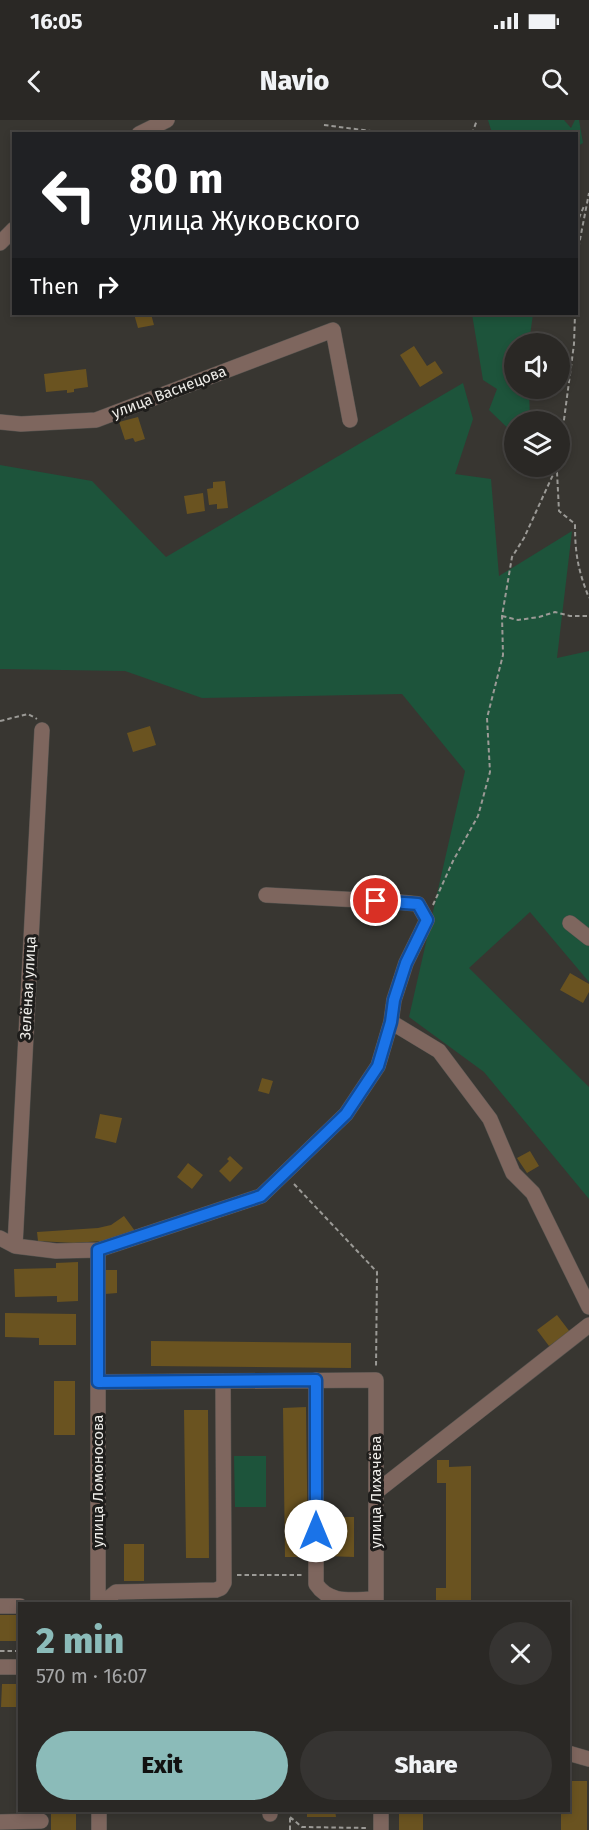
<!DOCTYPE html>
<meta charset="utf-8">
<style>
body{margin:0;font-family:"Fira Sans",sans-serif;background:#363432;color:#f1f3f6;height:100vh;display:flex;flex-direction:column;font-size:22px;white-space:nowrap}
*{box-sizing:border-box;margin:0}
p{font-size:20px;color:#a5a6a7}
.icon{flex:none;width:33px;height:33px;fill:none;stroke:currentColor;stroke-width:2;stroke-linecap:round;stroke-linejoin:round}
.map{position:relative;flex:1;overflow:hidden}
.sheet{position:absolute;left:18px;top:1482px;width:552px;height:210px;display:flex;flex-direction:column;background:#2a2825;border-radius:0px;box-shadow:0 3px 9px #0003,0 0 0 2px #464442}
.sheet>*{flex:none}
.top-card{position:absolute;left:12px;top:12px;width:566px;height:183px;border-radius:0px;box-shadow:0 3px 9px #0003,0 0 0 2px #464442;background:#202124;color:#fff;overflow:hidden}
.controls{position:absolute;left:504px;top:213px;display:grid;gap:12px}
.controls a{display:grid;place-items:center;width:66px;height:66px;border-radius:50%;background:#2a2825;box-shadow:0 3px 9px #0003,0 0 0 2px #464442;font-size:30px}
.pin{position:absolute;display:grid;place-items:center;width:51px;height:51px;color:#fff;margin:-26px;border:3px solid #fff;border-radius:50%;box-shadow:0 2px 6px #0007}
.me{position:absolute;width:66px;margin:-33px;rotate:0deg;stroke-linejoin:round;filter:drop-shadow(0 0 4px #0008)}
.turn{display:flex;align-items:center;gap:21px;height:126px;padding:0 18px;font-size:27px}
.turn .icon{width:78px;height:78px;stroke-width:2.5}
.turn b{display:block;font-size:42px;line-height:51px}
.then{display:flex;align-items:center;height:57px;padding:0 18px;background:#0003;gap:12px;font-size:22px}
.round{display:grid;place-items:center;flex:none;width:63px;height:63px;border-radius:32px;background:#363432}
.overview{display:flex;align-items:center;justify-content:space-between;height:102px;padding:0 18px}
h1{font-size:36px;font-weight:800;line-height:45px;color:#8bbbb9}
.button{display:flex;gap:12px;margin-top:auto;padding:12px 18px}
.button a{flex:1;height:69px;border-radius:36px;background:#8bbbb9;color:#111;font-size:24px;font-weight:800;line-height:69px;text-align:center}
.button a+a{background:#363432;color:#f1f3f6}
.status{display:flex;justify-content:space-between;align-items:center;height:42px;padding:0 30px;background:#2a2825;direction:ltr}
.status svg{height:16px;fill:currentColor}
header{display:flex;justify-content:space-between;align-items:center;height:78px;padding:0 18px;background:#2a2825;font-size:27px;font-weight:800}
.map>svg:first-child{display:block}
.green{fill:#1d543b}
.building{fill:#6a5320}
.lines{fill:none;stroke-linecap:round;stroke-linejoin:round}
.minor-casing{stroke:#55534f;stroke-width:16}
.path{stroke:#9b9a96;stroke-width:2;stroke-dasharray:4.5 3;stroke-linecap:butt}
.minor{stroke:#7e665e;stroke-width:15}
.route-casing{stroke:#114b97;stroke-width:15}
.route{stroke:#1a73e8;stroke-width:10}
.labels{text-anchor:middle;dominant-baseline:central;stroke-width:6;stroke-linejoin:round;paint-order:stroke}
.street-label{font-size:15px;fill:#efeeea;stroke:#1e1d1b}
</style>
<div class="status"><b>16:05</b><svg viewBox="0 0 49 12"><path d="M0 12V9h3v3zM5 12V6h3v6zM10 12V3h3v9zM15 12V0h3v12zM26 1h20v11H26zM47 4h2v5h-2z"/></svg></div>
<header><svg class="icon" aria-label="back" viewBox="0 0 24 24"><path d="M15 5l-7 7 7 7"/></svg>Navio<svg class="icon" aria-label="search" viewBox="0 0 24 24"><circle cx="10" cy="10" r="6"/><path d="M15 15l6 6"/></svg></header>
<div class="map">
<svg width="589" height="1710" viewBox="0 0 589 1710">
<rect width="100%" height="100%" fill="#383631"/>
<path class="green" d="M488 0H564L571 8 575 0H579L583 23 576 27V14L492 13Z
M472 194H533L529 223 514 224V268L529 269 530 301 514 302V314L489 290 497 269 483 260Z
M463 263 473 299 455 354 491 359 499 456 572 411 557 538 589 531V862L530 792 469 848 589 967V1079L484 952 409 897 465 651 402 574 202 578 125 551 0 549V345L92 361 166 437Z
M234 1336H266V1387H235Z"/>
<path class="building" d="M134 194H151L154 205 138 208Z
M414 226 427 246 435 241 443 253 420 267 400 235Z
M86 249 88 267 74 269V272L67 273V270L46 272 44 254Z
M138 297 145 319 135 322 133 318 125 320 119 302Z
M225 361 228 388 217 389V384L209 385 207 369 213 368V362Z
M203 373 205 391 187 394 184 376Z
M150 606 156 625 133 632 127 613Z
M570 853 589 864V872L583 883 560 870Z
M262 958 273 961 269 974 258 971Z
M100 994 122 998 116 1023 95 1018Z
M530 1031 539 1046 527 1053 517 1038Z
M230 1036 243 1048 230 1062 219 1051 229 1041 227 1039Z
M188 1043 203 1055 192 1069 177 1057Z
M124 1096 135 1111 102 1121 74 1123 38 1121 37 1112 98 1108 111 1105Z
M78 1142V1181L57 1182V1176L15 1177 14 1149 56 1148V1143Z
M104 1150H117V1173L105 1174Z
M5 1193 76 1194V1225H39V1218L5 1217Z
M557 1195 570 1212 549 1226 537 1210Z
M151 1221 351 1223V1248L151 1246Z
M54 1261H75V1315H54Z
M306 1287 308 1437H285L283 1288Z
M184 1290H208L209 1438H186Z
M437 1340H449V1347L471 1346V1483L436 1484V1468H446V1363H437Z
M326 1397H354V1437L326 1436Z
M124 1424H144V1461H124Z
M0 1495H20V1521H0Z
M2 1564H20V1587H1Z
M568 1661H587V1710H561V1690H568Z
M51 1690H76V1710H51Z
M307 1690H335L336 1697H307Z
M399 1690H423V1710H399Z"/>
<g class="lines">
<g class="minor-casing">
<path id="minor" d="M139 14 167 0
M0 123 14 109
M0 302 21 304 96 300 333 210 350 300
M570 803 589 818
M391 902 439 931 490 999 513 1053 533 1073 589 1187
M0 1118 15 1126 56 1131 98 1130 261 1076 346 994 378 946 391 902 394 880 406 843 427 800 418 784 398 782 266 775
M15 1126 42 610
M316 1260V1464C330 1485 353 1479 376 1479
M98 1262 376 1260V1484
M376 1372 589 1205
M98 1484V1130
M101 1484 116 1472 216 1470 221 1468 224 1463 223 1261
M0 1486H20
M0 1547H20
M568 1633 589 1639
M99 1690V1710
M270 1690V1694
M0 1702 41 1701
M381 1710V1690"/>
</g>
<path class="path" d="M324 5 394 14
M472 14 477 0
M576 105 584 86
M576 165 577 135 589 73
M560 330 574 224 575 194
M557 352 559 391 575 404C575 434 578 450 589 478
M502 496 518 500 539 497 555 492 570 496H589
M0 601 28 594 37 599
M433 785 453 741 478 696 490 652 487 598 503 535 502 496 512 437 524 418 557 346
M294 1064 377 1152 376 1248
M237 1455H304
M0 1531H20
M290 1697 302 1707 367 1708
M290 1710V1697"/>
<use href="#minor" class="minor"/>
</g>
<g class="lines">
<g class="route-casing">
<path id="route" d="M316 1411V1260L98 1262V1130L261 1076 346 994 378 946 391 902 394 880 406 843 427 800 418 784 376 781"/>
</g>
<use href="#route" class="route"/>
</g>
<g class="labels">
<g class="street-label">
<text transform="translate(169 272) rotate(-21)">улица Васнецова</text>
<text transform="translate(28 868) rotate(-87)">Зелёная улица</text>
<text transform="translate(98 1361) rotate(-90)">улица Ломоносова</text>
<text transform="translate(376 1372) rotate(-90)">улица Лихачёва</text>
</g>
</g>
</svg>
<div class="controls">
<a><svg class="icon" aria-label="sound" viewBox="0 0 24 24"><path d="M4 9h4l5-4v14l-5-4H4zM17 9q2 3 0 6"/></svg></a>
<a><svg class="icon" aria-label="layers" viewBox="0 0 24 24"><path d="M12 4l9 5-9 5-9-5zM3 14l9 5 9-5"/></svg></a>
</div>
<div class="pin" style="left:376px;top:781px;background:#d93025"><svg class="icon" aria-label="arrive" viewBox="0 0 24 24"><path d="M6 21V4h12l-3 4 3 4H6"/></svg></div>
<svg class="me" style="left:316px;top:1411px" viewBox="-20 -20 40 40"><circle r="19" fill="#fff"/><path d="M0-13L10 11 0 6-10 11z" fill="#1a73e8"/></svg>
<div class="top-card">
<div class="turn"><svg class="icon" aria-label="left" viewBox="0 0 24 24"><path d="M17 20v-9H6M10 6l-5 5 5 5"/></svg><div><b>80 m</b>улица Жуковского</div></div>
<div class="then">Then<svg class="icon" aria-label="right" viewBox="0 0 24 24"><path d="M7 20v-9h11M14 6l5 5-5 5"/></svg></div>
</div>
<section class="sheet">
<div class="overview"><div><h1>2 min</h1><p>570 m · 16:07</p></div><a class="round"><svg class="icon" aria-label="close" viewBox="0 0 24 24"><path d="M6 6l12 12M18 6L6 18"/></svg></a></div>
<div class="button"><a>Exit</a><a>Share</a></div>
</section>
</div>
